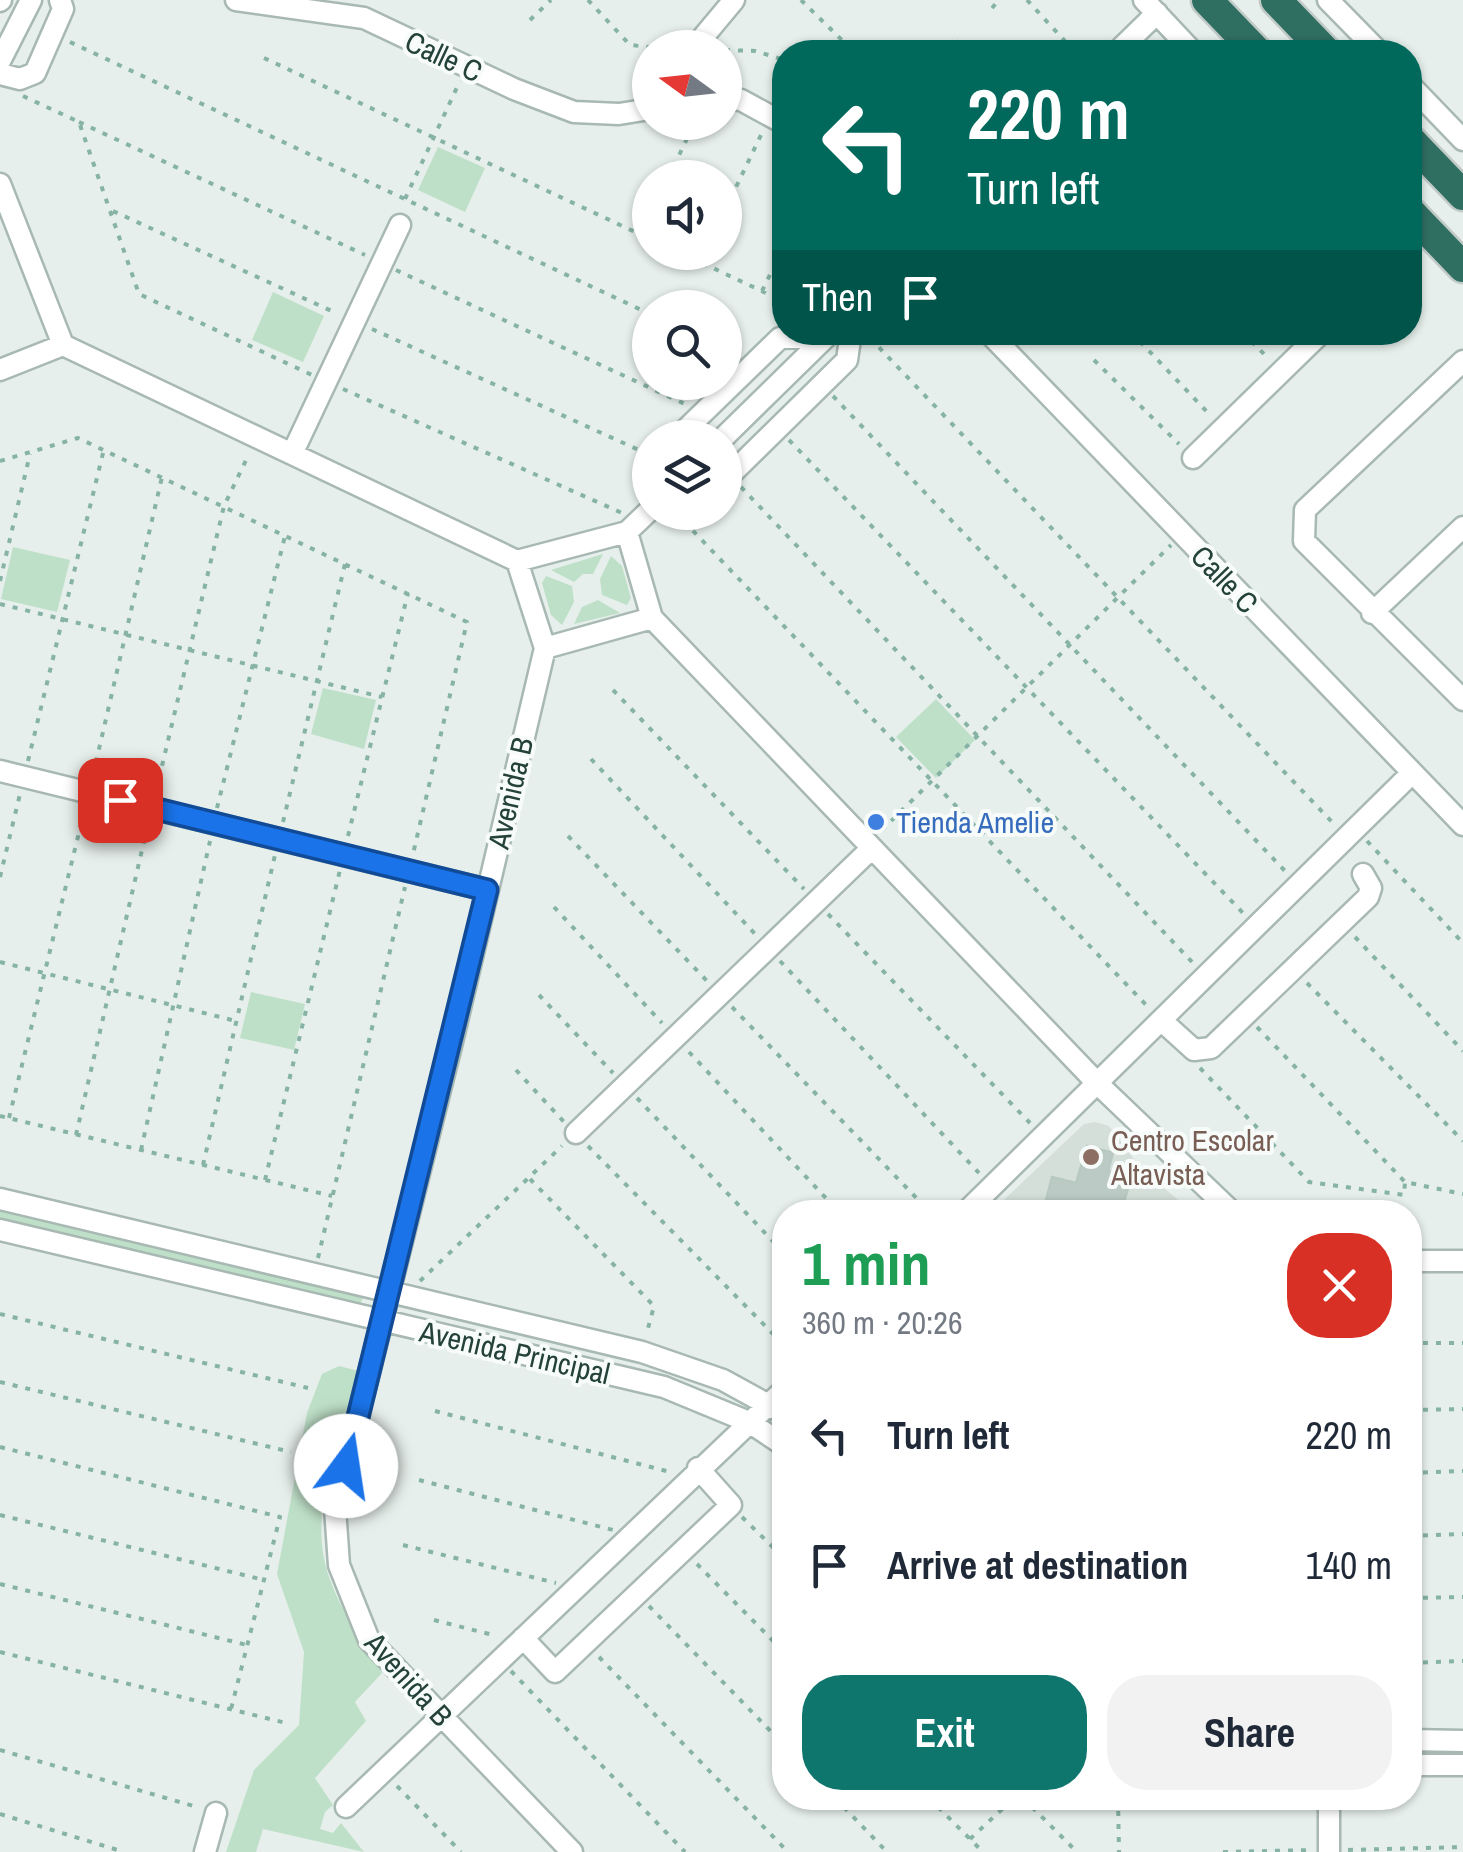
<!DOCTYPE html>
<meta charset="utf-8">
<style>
body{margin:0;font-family:"Archivo Narrow",sans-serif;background:#f2f2f3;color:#1f2937;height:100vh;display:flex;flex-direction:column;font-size:38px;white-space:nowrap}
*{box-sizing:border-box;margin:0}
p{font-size:32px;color:#747a83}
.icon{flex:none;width:55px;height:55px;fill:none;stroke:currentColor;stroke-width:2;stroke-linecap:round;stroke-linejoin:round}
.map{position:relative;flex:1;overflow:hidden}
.panel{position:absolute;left:772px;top:1200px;width:650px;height:610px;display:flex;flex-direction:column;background:#fff;border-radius:40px;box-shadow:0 2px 8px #0004}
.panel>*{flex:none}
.guide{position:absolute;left:772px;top:40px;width:650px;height:305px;border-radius:40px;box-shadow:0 2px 8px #0004;background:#00695c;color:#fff;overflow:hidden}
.needle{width:65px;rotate:285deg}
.buttons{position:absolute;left:632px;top:30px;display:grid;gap:20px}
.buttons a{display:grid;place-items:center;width:110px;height:110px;border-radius:50%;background:#fff;box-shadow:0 2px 8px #0004;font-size:50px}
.pin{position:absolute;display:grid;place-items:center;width:85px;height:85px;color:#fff;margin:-42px;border-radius:20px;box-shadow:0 5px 15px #0006}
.me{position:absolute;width:110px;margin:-55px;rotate:14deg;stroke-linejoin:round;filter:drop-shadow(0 0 8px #0008)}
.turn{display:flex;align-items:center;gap:35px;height:210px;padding:0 30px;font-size:45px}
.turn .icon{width:130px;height:130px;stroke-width:2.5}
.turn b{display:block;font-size:70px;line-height:85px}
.then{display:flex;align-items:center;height:95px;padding:0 30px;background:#0003;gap:20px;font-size:38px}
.round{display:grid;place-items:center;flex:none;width:105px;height:105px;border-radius:40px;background:#f2f2f3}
.head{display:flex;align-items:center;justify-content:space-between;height:170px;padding:0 30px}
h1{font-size:60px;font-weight:700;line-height:75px;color:#1e9e55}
.button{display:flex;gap:20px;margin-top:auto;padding:20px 30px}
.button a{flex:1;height:115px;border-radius:40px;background:#0f766e;color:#fff;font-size:40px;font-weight:700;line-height:115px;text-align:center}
.button a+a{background:#f2f2f3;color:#1f2937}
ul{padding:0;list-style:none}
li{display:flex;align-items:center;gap:30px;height:130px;padding:0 30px}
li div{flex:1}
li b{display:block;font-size:38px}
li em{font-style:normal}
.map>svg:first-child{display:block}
.built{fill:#d4dfda}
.green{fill:#bfe0c8}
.building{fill:#bbcac4;stroke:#b8c9c2;stroke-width:2.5}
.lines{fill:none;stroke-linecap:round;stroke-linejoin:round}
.minor-casing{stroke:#a8b8b2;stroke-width:25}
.highway-casing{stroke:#c2cac8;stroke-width:35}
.path{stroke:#86b3a5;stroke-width:4;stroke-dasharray:5 8;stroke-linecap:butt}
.minor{stroke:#fff;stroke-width:20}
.highway{stroke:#2f6f62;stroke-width:30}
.route-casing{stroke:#114b97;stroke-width:25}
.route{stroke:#1a73e8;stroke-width:18}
.shop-dot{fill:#3f7fe0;stroke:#f7fbf9;stroke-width:4}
.education-dot{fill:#8d6e63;stroke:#f7fbf9;stroke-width:4}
.labels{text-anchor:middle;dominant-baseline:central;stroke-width:8;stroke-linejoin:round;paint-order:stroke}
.street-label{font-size:30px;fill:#24423a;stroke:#f7fbf9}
.shop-label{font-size:30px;fill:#366cbe;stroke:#f7fbf9;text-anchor:start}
.education-label{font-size:30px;fill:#785e54;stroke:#f7fbf9;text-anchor:start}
</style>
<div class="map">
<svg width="1463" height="1852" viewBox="0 0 1463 1852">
<rect width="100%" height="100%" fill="#e6efeb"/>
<path class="built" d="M1095 1122 1109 1126 1143 1171 1193 1212H991L1084 1124Z"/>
<path class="green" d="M438 147 485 168 465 212 418 190Z
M273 292 324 316 303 362 252 340Z
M13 547 70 560 57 612 1 599Z
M603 554 593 574H583L574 582 551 570Z
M611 556 622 566 631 598 627 605 602 595 600 579Z
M546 576 572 586 574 602 562 625 551 615 542 583Z
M598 600 620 613 574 624 582 607Z
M323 688 376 700 364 749 311 734Z
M936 699 975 740 936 778 896 737Z
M251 992 305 1004 294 1050 240 1038Z
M0 1206 364 1296 358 1308 0 1222Z
M339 1366 359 1371C340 1435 306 1511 329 1577 341 1612 363 1643 382 1673L355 1702 366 1721 315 1778 333 1805 325 1812 320 1829 333 1833 341 1823 364 1852 263 1829 256 1852H226L254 1770 299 1725 304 1652 277 1574 307 1413 322 1374Z"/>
<path class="building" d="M1087 1146 1113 1153 1108 1171 1131 1178 1121 1212 1074 1203 1071 1212H1043L1052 1177 1076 1183Z"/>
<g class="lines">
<g class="minor-casing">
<path id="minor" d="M236 0 364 18 514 89 574 112 619 114 650 109
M1144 0 1193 52
M1328 0 1379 52
M0 1 1 0
M694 48 734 0
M1117 52 1157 13
M0 61 31 0
M0 74 20 79 35 73 63 9 60 0
M1410 85 1463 140
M725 99 741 100 785 124
M0 184 63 345 0 370
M988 332 1463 825
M63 345 517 561
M1463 361 1305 510 1304 541 1463 700
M677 438 780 338 827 336
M723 438 829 334
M293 452 400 225
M1193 458 1322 332
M725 480 847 360 851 332
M627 532 652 618 545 648 517 561Z
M627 532 650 510
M1372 613 1463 527
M652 618 1098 1084 1232 1212
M545 648 452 1042 335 1508 339 1565 369 1640 572 1852
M0 771 487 890
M1162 1021 1194 1050 1211 1048 1368 897 1371 888 1363 874
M576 1133 872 848
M0 1199 642 1352 723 1380 785 1414
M966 1212 1412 773
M0 1230 664 1387 749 1422 785 1446
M1410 1261H1463
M523 1638 555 1672 731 1505 698 1468
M1410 1740 1463 1741
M1410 1765H1463
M1329 1798V1852
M346 1807 785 1389
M205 1852 216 1813"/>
</g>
<g class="highway-casing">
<path id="highway" d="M1207 0 1257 52
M1276 0 1326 52
M1410 140 1463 195
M1410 212 1463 267"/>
</g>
<path class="path" d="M588 0 630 45 659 48
M801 0 852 50
M1027 0 1075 52
M992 8 999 0
M530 20 551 0
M956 41 967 52
M70 42 650 314
M725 50 755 51 785 60
M264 58 650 239
M23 96 79 122 139 294 312 375
M79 122 365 255
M668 178 695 122
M405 199 460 81
M725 210 762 133
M113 211 336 313
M640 234 650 215
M679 252 785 302
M700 262 705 252
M396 270 687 405
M762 291 785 244
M372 329 650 455
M1131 332 1211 416
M1242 332 1267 357
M870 338 1333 823
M725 349 737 354
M1094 360 1179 444
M343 389 622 513
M833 396 1285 871
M789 440 1243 913
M0 461 78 438 467 622 413 854
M741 487 1193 963
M675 512 1148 1007
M0 581 30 454
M0 604 382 697
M613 690 804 889
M591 759 756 935
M28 761 104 449
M93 775 162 477
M156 791 224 506 249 454
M217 808 285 536
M283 822 345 564
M882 830 1171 545
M348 836 408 593
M568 836 708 982
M1367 841 1463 943
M0 877 20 794
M554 907 662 1023
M828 914 1030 1123
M1355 937 1463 1051
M780 961 979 1173
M0 962 236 1021
M1307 983 1463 1141
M539 995 613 1073
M732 1007 930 1212
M1257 1027 1405 1182
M689 1052 839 1212
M1200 1068 1309 1182 1404 1195 1405 1182 1463 1194
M516 1070 564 1122
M637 1098 785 1254
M0 1116 332 1196
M9 1118 85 808
M76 1135 148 824
M588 1146 785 1346
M141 1150 210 841
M203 1165 275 855
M530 1179 654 1306 647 1332
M265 1180 340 870
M318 1258 405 887
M420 1281 562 1146
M0 1314 308 1388
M1410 1343H1463
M0 1382 291 1452
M1410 1410 1463 1409
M435 1411 670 1472
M0 1447 280 1517 231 1709
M1410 1473 1463 1471
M419 1480 613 1530
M0 1515 264 1580
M742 1517 785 1559
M1410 1536 1463 1534
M403 1545 556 1583
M697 1564 785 1653
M0 1584 247 1645
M1410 1598 1463 1597
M649 1606 785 1746
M434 1620 497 1636
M0 1652 286 1723
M599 1657 788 1852
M1410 1663 1463 1661
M511 1671 685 1852
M0 1750 197 1807
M397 1786 461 1852
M835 1798 887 1852
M929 1798 983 1852
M1023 1798 1077 1852
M1118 1798 1119 1852
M0 1814 124 1852
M970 1839 1014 1798
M1348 1850 1463 1847
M1223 1852 1313 1850"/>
<use href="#minor" class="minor"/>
<use href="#highway" class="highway"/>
</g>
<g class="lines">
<g class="route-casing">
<path id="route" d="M120 800 487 890 346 1466"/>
</g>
<use href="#route" class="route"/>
</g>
<circle class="shop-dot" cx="876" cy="822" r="10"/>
<circle class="education-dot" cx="1091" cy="1157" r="10"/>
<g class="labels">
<g class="street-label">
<text transform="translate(444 56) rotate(25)">Calle C</text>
<text transform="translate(1225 579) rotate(46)">Calle C</text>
<text transform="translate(510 793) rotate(-77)">Avenida B</text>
<text transform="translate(515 1352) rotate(13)">Avenida Principal</text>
<text transform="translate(409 1679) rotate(48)">Avenida B</text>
</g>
<g class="shop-label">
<text x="896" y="822">Tienda Amelie</text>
</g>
<g class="education-label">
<text x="1111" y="1140">Centro Escolar<tspan x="1111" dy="34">Altavista</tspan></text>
</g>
</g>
</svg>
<div class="buttons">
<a><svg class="needle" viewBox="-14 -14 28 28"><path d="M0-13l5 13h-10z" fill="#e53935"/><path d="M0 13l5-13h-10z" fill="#747a83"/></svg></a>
<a><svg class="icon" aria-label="sound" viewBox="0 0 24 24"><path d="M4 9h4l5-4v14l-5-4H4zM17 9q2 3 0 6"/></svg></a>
<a><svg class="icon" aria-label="search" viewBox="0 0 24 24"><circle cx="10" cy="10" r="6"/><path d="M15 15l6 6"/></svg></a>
<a><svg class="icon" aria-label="layers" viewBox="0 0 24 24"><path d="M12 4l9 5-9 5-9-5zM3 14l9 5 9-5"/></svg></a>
</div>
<div class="pin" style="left:120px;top:800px;background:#d93025"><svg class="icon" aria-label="arrive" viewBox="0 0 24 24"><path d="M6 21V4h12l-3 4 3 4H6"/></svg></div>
<svg class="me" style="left:346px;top:1466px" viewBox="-20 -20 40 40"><circle r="19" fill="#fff"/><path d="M0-13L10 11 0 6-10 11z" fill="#1a73e8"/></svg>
<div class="guide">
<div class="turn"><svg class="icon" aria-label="left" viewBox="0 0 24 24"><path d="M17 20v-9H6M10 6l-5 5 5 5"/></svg><div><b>220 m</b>Turn left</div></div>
<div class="then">Then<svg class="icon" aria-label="arrive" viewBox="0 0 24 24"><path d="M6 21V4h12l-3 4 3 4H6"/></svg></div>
</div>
<section class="panel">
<div class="head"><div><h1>1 min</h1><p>360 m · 20:26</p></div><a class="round" style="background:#d93025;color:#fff"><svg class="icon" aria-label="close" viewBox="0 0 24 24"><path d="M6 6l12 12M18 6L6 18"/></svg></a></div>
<ul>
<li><svg class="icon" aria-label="left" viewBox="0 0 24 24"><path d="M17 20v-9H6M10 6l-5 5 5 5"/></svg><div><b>Turn left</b></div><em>220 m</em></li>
<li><svg class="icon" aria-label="arrive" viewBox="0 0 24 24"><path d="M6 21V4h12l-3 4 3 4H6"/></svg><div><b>Arrive at destination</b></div><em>140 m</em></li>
</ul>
<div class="button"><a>Exit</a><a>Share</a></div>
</section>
</div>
